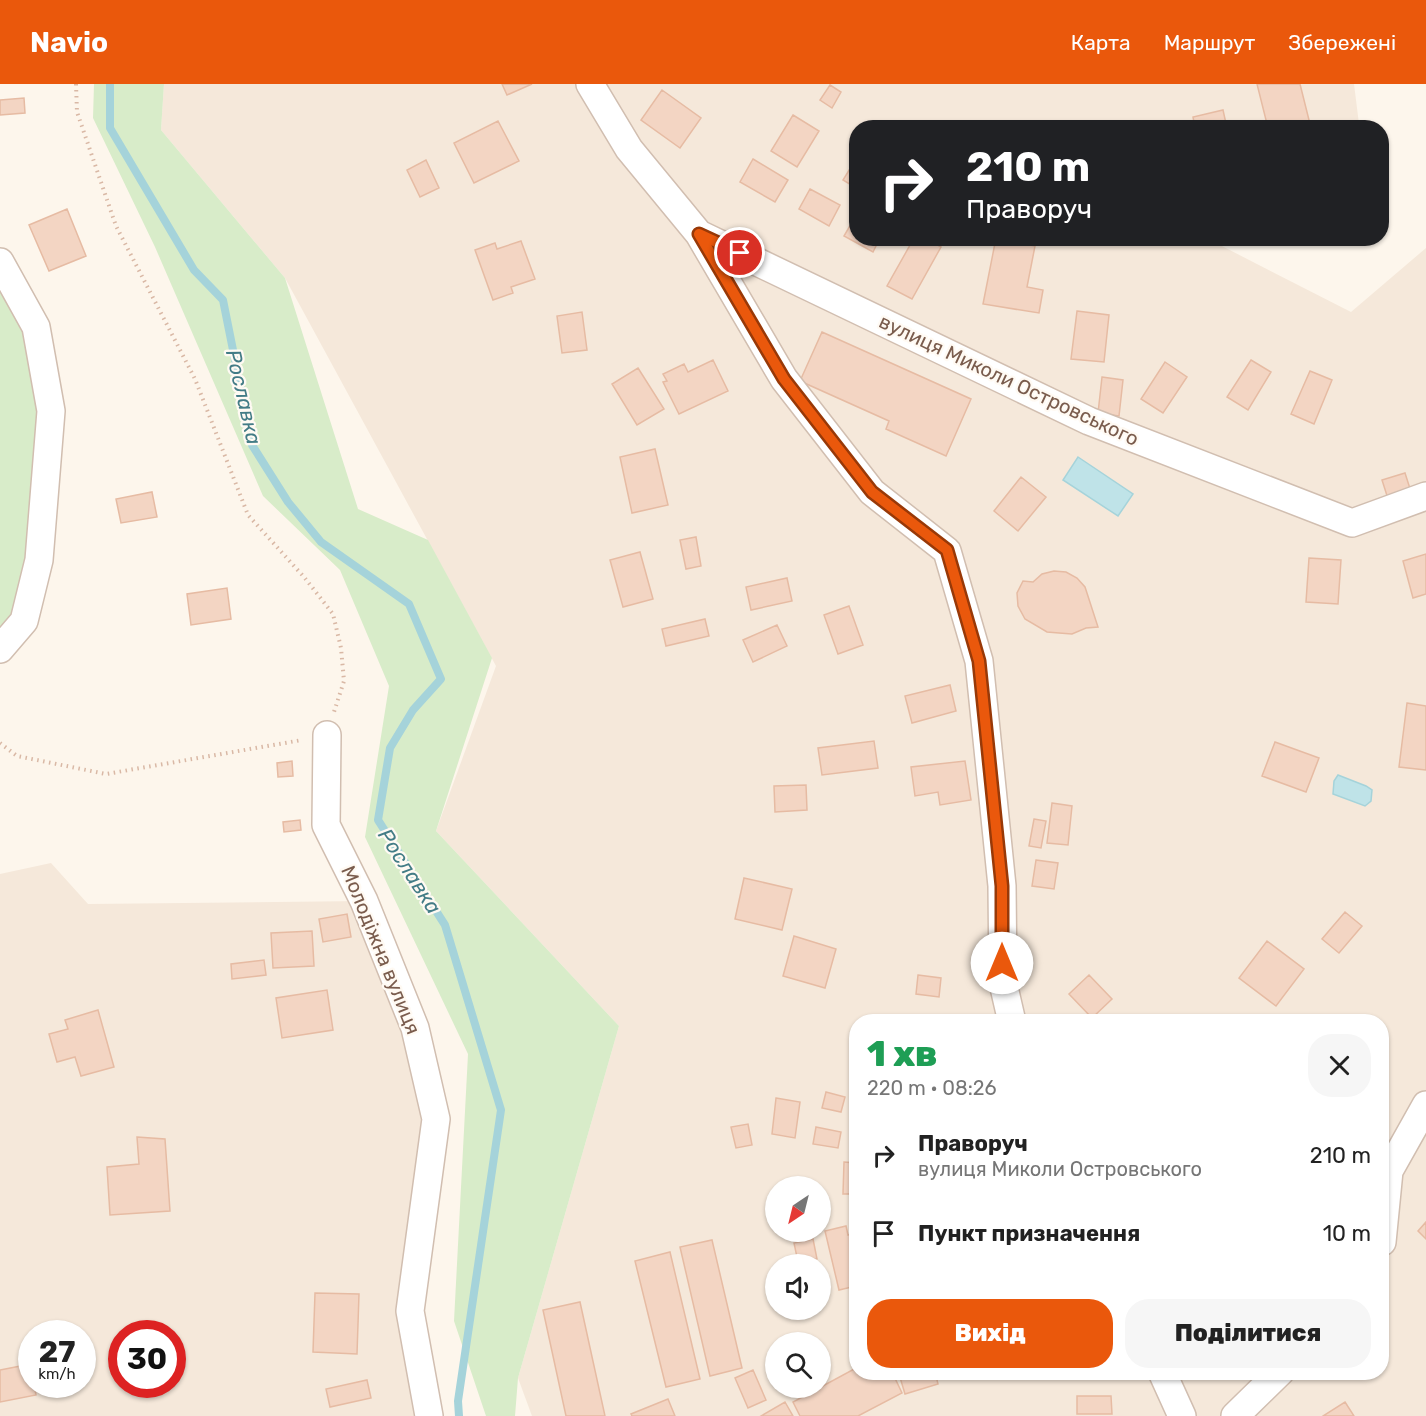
<!DOCTYPE html>
<html lang="uk">
<meta charset="utf-8">
<style>
body{margin:0;font-family:Rubik,sans-serif;background:#f6f6f6;color:#222;height:100vh;display:flex;flex-direction:column;font-size:22px;white-space:nowrap}
*{box-sizing:border-box;margin:0}
p{font-size:20px;color:#767676}
.icon{flex:none;width:33px;height:33px;fill:none;stroke:currentColor;stroke-width:2;stroke-linecap:round;stroke-linejoin:round}
.map{position:relative;flex:1;overflow:hidden}
.details{position:absolute;left:849px;top:930px;width:540px;height:366px;display:flex;flex-direction:column;background:#fff;border-radius:24px;box-shadow:0 2px 4px #0004}
.details>*{flex:none}
.top-card{position:absolute;left:849px;top:36px;width:540px;height:126px;border-radius:24px;box-shadow:0 2px 4px #0004;background:#202124;color:#fff;overflow:hidden}
.needle{width:39px;rotate:215deg}
.buttons{position:absolute;left:765px;top:1092px;display:grid;gap:12px}
.buttons a{display:grid;place-items:center;width:66px;height:66px;border-radius:50%;background:#fff;box-shadow:0 2px 4px #0004;font-size:30px}
.speed{position:absolute;left:18px;top:1236px;display:flex;gap:12px;font-size:30px;font-weight:700;text-align:center}
.speed>*{display:grid;place-content:center;width:78px;height:78px;border-radius:50%;background:#fff;box-shadow:0 2px 4px #0004;line-height:1}
.speed small{font-size:15px;font-weight:400}
.speed .limit{border:9px solid #d22;background:#fff;color:#111}
.pin{position:absolute;display:grid;place-items:center;width:51px;height:51px;color:#fff;margin:-26px;border:3px solid #fff;border-radius:50%;box-shadow:0 2px 6px #0007}
.me{position:absolute;width:66px;margin:-33px;rotate:0deg;stroke-linejoin:round;filter:drop-shadow(0 0 4px #0008)}
.turn{display:flex;align-items:center;gap:21px;height:126px;padding:0 18px;font-size:27px}
.turn .icon{width:78px;height:78px;stroke-width:2.5}
.turn b{display:block;font-size:42px;line-height:51px}
.round{display:grid;place-items:center;flex:none;width:63px;height:63px;border-radius:24px;background:#f6f6f6}
.overview{display:flex;align-items:center;justify-content:space-between;height:102px;padding:0 18px}
h1{font-size:36px;font-weight:800;line-height:45px;color:#1e9e55}
.button{display:flex;gap:12px;margin-top:auto;padding:12px 18px}
.button a{flex:1;height:69px;border-radius:24px;background:#ea580c;color:#fff;font-size:24px;font-weight:800;line-height:69px;text-align:center}
.button a+a{background:#f6f6f6;color:#222}
ul{padding:0;list-style:none}
li{display:flex;align-items:center;gap:18px;height:78px;padding:0 18px}
li div{flex:1}
li b{display:block;font-size:22px}
li em{font-style:normal}
header{display:flex;align-items:center;gap:36px;box-sizing:border-box;height:84px;padding:0 30px;background:#ea580c;color:#fff}
header strong{font-size:28px}
nav{display:flex;gap:33px;margin-inline-start:auto;font-size:21px}
.map>svg:first-child{display:block}
.residential{fill:#f5e8da;fill-rule:evenodd}
.green{fill:#d8ecc9}
.water{fill:#bfe3e8;stroke:#a5d3da;stroke-width:1.5}
.lines{fill:none;stroke-linecap:round;stroke-linejoin:round}
.stream{stroke:#a5d3da;stroke-width:8}
.building{fill:#f3d5c3;stroke:#e6bba3;stroke-width:1.5}
.minor-casing{stroke:#d1beb0;stroke-width:30}
.path{stroke:#d9b8a5;stroke-width:4;stroke-dasharray:1.5 4.5;stroke-linecap:butt}
.minor{stroke:#fff;stroke-width:27}
.route-casing{stroke:#983908;stroke-width:15}
.route{stroke:#ea580c;stroke-width:10}
.labels{text-anchor:middle;dominant-baseline:central;stroke-width:4.5;stroke-linejoin:round;paint-order:stroke}
.street-label{font-size:20px;fill:#7a5c4d;stroke:#fffaf3}
.water-label{font-size:21px;font-style:italic;fill:#437c86;stroke:#fffaf3}
</style>
<header>
<strong>Navio</strong>
<nav><a>Карта</a><a>Маршрут</a><a>Збережені</a></nav>
</header>
<div class="map">
<svg width="1426" height="1332" viewBox="0 0 1426 1332">
<rect width="100%" height="100%" fill="#fdf6ec"/>
<path class="residential" d="M164 0H1354L1359 40 1354 43 856 44V154L1214 155 1212 157 1351 228 1426 164V1332H532L518 1294 619 942 436 747 496 582 285 194 161 46ZM856 938H1382V1288H856ZM776 1102H820V1148H776ZM776 1180H820V1226H776ZM776 1258H820V1304H776Z
M51 779 88 820 364 817 436 1035 410 1227 429 1332H0V790ZM32 1250H82V1300H32ZM122 1250H172V1300H122Z"/>
<path class="green" d="M94 0H164L161 46 285 194 358 425 428 456 492 574 436 747 619 942 518 1294 515 1332H486L454 1237 468 970 365 753 389 602 340 486 263 412 155 163 93 34Z
M0 178 51 327 39 476 0 565Z"/>
<path class="water" d="M1078 373 1133 410 1118 432 1063 396Z
M1338 691 1366 702 1372 706 1371 717 1365 722 1333 710 1334 697Z"/>
<g class="lines">
<path class="stream" d="M110 0V44L194 186 223 216 252 361 288 418 321 458 409 520 441 595 413 626 390 664 378 736 445 841 501 1026 458 1317 459 1332"/>
</g>
<path class="building" d="M502 0H532L507 11Z
M1257 0H1300L1311 44H1268Z
M830 1 841 8 832 24 820 16Z
M662 6 701 34 680 64 641 36Z
M24 14 25 29 0 31V16Z
M1223 26 1227 44H1195L1193 33Z
M793 31 819 47 797 83 771 67Z
M498 37 519 77 474 99 454 59Z
M753 75 788 96 775 118 740 98Z
M856 75V104L843 96Z
M426 76 439 104 420 113 407 86Z
M810 105 840 121 829 142 799 125Z
M67 125 86 172 49 187 29 141Z
M855 133 856 154H880L873 168 844 152Z
M914 154H926L941 163 912 215 887 202Z
M996 154 1035 162 1027 203 1043 206 1039 229 983 220Z
M521 157 535 195 511 203 513 209 493 216 475 166 495 159 497 165Z
M1077 227 1109 231 1104 278 1071 275Z
M582 228 587 266 562 269 557 232Z
M822 248 971 315 946 372 886 345 889 337 800 297Z
M713 276 728 307 679 330 663 298 667 297 663 290 684 280 688 288Z
M1251 276 1271 288 1248 326 1227 313Z
M1165 278 1187 293 1163 329 1141 315Z
M638 284 664 325 637 341 612 300Z
M1310 287 1332 296 1314 340 1291 330Z
M1102 293 1123 296 1119 332 1098 329Z
M655 365 668 421 632 429 620 373Z
M1405 389 1413 414 1390 421 1382 396Z
M1021 393 1046 413 1018 447 994 427Z
M152 408 157 433 121 439 116 415Z
M696 453 701 482 686 485 680 456Z
M640 468 653 515 623 523 610 476Z
M1426 470V510L1413 514 1403 477Z
M1309 474 1341 476 1338 520 1306 518Z
M1054 487 1066 488 1077 494 1085 503 1098 543 1086 544 1072 550 1059 549 1047 548 1025 535 1018 522 1017 509 1023 497 1033 498 1042 490Z
M787 494 792 517 751 526 746 503Z
M227 504 231 535 191 541 187 510Z
M849 522 863 561 838 570 824 531Z
M705 535 709 552 666 562 662 545Z
M777 541 787 562 753 578 743 556Z
M950 601 956 627 912 639 905 612Z
M1407 619 1426 622V686L1399 683Z
M874 657 878 684 822 691 818 664Z
M1275 658 1319 674 1306 708 1262 692Z
M292 677 293 692 278 693 277 679Z
M965 677 971 716 940 721 938 708 915 712 911 683Z
M806 701 807 726 775 728 774 702Z
M1052 719 1072 722 1068 761 1047 759Z
M1034 735 1046 737 1041 764 1029 762Z
M300 736 301 746 284 748 283 738Z
M1036 776 1058 779 1054 805 1032 802Z
M744 794 792 805 782 846 735 835Z
M1345 828 1362 842 1339 869 1322 855Z
M347 830 351 853 323 858 319 835Z
M312 847 314 882 273 884 271 849Z
M794 852 836 865 825 904 783 892Z
M1267 857 1304 885 1276 922 1239 894Z
M264 876 266 891 232 895 231 880Z
M918 891 941 894 939 913 916 910Z
M1089 891 1112 915 1092 934 1069 910Z
M327 906 333 946 282 954 276 914Z
M98 926 114 983 81 992 75 973 57 978 49 950 68 945 65 936Z
M826 1008 845 1013 841 1028 822 1024Z
M776 1014 800 1018 795 1054 772 1050Z
M748 1040 752 1061 736 1064 731 1043Z
M816 1043 841 1048 838 1064 813 1060Z
M137 1053 165 1055 170 1127 110 1131 107 1083 139 1080Z
M844 1078 856 1079V1110H843Z
M1426 1138V1155L1418 1147Z
M846 1142 848 1151 856 1149V1202L839 1206 825 1147Z
M813 1155 817 1175 798 1178 794 1159Z
M712 1156 742 1284 710 1292 680 1163Z
M670 1168 700 1295 666 1303 635 1177Z
M315 1209 359 1210 357 1270 313 1268Z
M580 1218 605 1332H566L543 1226Z
M31 1280 32 1300H34L36 1311 0 1318V1286Z
M856 1284V1288H892L902 1309 858 1332H800L793 1318Z
M753 1286 766 1316 748 1324 735 1294Z
M903 1288H935L938 1300 905 1310 899 1290Z
M367 1296 371 1314 330 1323 326 1305Z
M1077 1312H1111L1112 1330H1077Z
M668 1315 675 1332H632L631 1330Z
M785 1318 793 1332H761Z
M1345 1318 1354 1332H1323Z"/>
<g class="lines">
<g class="minor-casing">
<path id="minor" d="M590 0 629 65 699 150 784 295 872 408 947 467 979 577 1002 802 1003 899 1012 938
M699 150 1089 337 1352 439 1426 412
M0 178 36 243 51 327 39 476 24 537 0 565
M327 651 326 741 364 817 415 944 436 1035 410 1227 429 1332
M1382 1158 1389 1087 1426 1021
M1162 1288 1182 1332
M1235 1332 1280 1288"/>
</g>
<path class="path" d="M76 0 77 28 116 142 195 295 248 431 304 493 333 530 341 564 344 597 334 628
M0 659 17 672 106 690 302 656"/>
<use href="#minor" class="minor"/>
</g>
<g class="lines">
<g class="route-casing">
<path id="route" d="M740 169 699 150 784 295 872 408 947 466 979 577 1002 802V879"/>
</g>
<use href="#route" class="route"/>
</g>
<g class="labels">
<g class="street-label">
<text transform="translate(1009 296) rotate(25)">вулиця Миколи Островського</text>
<text transform="translate(381 866) rotate(68)">Молодіжна вулиця</text>
</g>
<g class="water-label">
<text transform="translate(244 313) rotate(77)">Рославка</text>
<text transform="translate(410 787) rotate(57)">Рославка</text>
</g>
</g>
</svg>
<div class="buttons">
<a><svg class="needle" viewBox="-14 -14 28 28"><path d="M0-13l5 13h-10z" fill="#e53935"/><path d="M0 13l5-13h-10z" fill="#767676"/></svg></a>
<a><svg class="icon" aria-label="sound" viewBox="0 0 24 24"><path d="M4 9h4l5-4v14l-5-4H4zM17 9q2 3 0 6"/></svg></a>
<a><svg class="icon" aria-label="search" viewBox="0 0 24 24"><circle cx="10" cy="10" r="6"/><path d="M15 15l6 6"/></svg></a>
</div>
<div class="speed"><div>27<small>km/h</small></div><div class="limit">30</div></div>
<div class="pin" style="left:740px;top:169px;background:#d93025"><svg class="icon" aria-label="arrive" viewBox="0 0 24 24"><path d="M6 21V4h12l-3 4 3 4H6"/></svg></div>
<svg class="me" style="left:1002px;top:879px" viewBox="-20 -20 40 40"><circle r="19" fill="#fff"/><path d="M0-13L10 11 0 6-10 11z" fill="#ea580c"/></svg>
<div class="top-card">
<div class="turn"><svg class="icon" aria-label="right" viewBox="0 0 24 24"><path d="M7 20v-9h11M14 6l5 5-5 5"/></svg><div><b>210 m</b>Праворуч</div></div>
</div>
<section class="details">
<div class="overview"><div><h1>1 хв</h1><p>220 m · 08:26</p></div><a class="round"><svg class="icon" aria-label="close" viewBox="0 0 24 24"><path d="M6 6l12 12M18 6L6 18"/></svg></a></div>
<ul>
<li><svg class="icon" aria-label="right" viewBox="0 0 24 24"><path d="M7 20v-9h11M14 6l5 5-5 5"/></svg><div><b>Праворуч</b><p>вулиця Миколи Островського</p></div><em>210 m</em></li>
<li><svg class="icon" aria-label="arrive" viewBox="0 0 24 24"><path d="M6 21V4h12l-3 4 3 4H6"/></svg><div><b>Пункт призначення</b></div><em>10 m</em></li>
</ul>
<div class="button"><a>Вихід</a><a>Поділитися</a></div>
</section>
</div>
